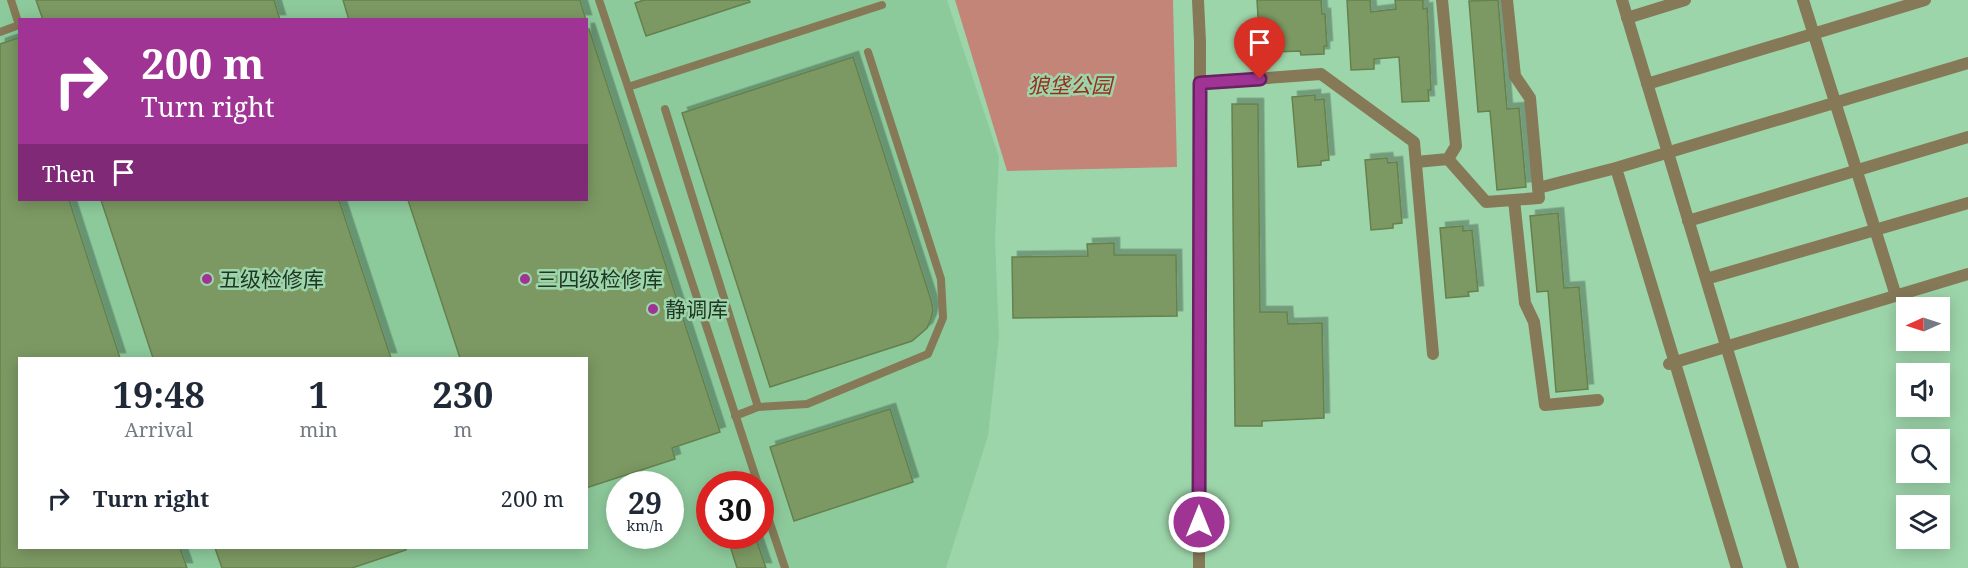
<!DOCTYPE html>
<meta charset="utf-8">
<style>
body{margin:0;font-family:"Noto Serif","Noto Sans SC",serif;background:#f2f2f3;color:#1f2937;height:100vh;display:flex;flex-direction:column;font-size:22px;white-space:nowrap}
*{box-sizing:border-box;margin:0}
p{font-size:20px;color:#747a83}
.icon{flex:none;width:33px;height:33px;fill:none;stroke:currentColor;stroke-width:2;stroke-linecap:round;stroke-linejoin:round}
.map{position:relative;flex:1;overflow:hidden}
.panel{position:absolute;left:18px;top:357px;width:570px;height:192px;display:flex;flex-direction:column;background:#fff;border-radius:0px;box-shadow:0 3px 15px #0003}
.panel>*{flex:none}
.banner{position:absolute;left:18px;top:18px;width:570px;height:183px;border-radius:0px;box-shadow:0 3px 15px #0003;background:#9f3495;color:#fff;overflow:hidden}
.needle{width:39px;rotate:267deg}
.fabs{position:absolute;left:1896px;top:297px;display:grid;gap:12px}
.fabs a{display:grid;place-items:center;width:54px;height:54px;border-radius:0px;background:#fff;box-shadow:0 3px 15px #0003;font-size:30px}
.speed{position:absolute;left:606px;top:471px;display:flex;gap:12px;font-size:30px;font-weight:700;text-align:center}
.speed>*{display:grid;place-content:center;width:78px;height:78px;border-radius:50%;background:#fff;box-shadow:0 3px 15px #0003;line-height:1}
.speed small{font-size:15px;font-weight:400}
.speed .limit{border:9px solid #d22;background:#fff;color:#111}
.pin{position:absolute;display:grid;place-items:center;width:51px;height:51px;color:#fff;margin:-62px -26px;border-radius:50% 50% 50% 0;rotate:-45deg;box-shadow:0 0 6px #0007}
.pin .icon{rotate:45deg}
.me{position:absolute;width:66px;margin:-33px;rotate:0deg;stroke-linejoin:round;filter:drop-shadow(0 0 4px #0008)}
.turn{display:flex;align-items:center;gap:21px;height:126px;padding:0 24px;font-size:27px}
.turn .icon{width:78px;height:78px;stroke-width:2.5}
.turn b{display:block;font-size:42px;line-height:51px}
.then{display:flex;align-items:center;height:57px;padding:0 24px;background:#0003;gap:12px;font-size:22px}
.eta{display:flex;justify-content:space-evenly;align-items:center;height:102px;text-align:center}
.eta b{font-size:36px;font-weight:700;line-height:42px}
ul{padding:0;list-style:none}
li{display:flex;align-items:center;gap:18px;height:78px;padding:0 24px}
li div{flex:1}
li b{display:block;font-size:22px}
li em{font-style:normal}
.map>svg:first-child{display:block}
.built{fill:#8dca9b;fill-rule:evenodd}
.green{fill:#c48579}
.building{fill:#7c9964;stroke:#65814d;stroke-width:1.5;filter:url(#shadow)}
.lines{fill:none;stroke-linecap:round;stroke-linejoin:round}
.lane{stroke:#857957;stroke-width:8}
.street{stroke:#857957;stroke-width:12}
.route-casing{stroke:#672261;stroke-width:15}
.route{stroke:#9f3495;stroke-width:10}
.poi-dot{fill:#9f3495;stroke:#9dd5aa;stroke-width:2}
.labels{text-anchor:middle;dominant-baseline:central;stroke-width:5;stroke-linejoin:round;paint-order:stroke}
.park-label{font-size:21px;font-style:italic;fill:#982e1d;stroke:#9dd5aa}
.poi-label{font-size:21px;fill:#213726;stroke:#9dd5aa;text-anchor:start}
</style>
<div class="map">
<svg width="1968" height="568" viewBox="0 0 1968 568">
<defs>
<filter id="shadow"><feDropShadow dx="5.5" dy="-5.5" stdDeviation="0" flood-color="#0004"/></filter>
</defs>
<rect width="100%" height="100%" fill="#9dd5aa"/>
<path class="built" d="M0 0H947L999 157 995 238 999 337 988 436 946 568H0ZM20 20H586V200H20ZM20 358H586V548H20ZM620 484H670V536H620ZM710 484H760V536H710Z"/>
<path class="green" d="M955 0H1173L1177 167 1007 171Z"/>
<path class="building" d="M36 0H274L280 20H43Z
M343 0H580L586 20H349Z
M644 0H749L750 2 646 36 635 3Z
M1257 0H1321L1322 14H1325L1327 46H1324V54L1301 55 1300 51 1247 53 1246 34 1259 33Z
M1347 0H1370L1371 12 1396 9 1395 0H1423V9L1427 8 1428 24 1431 90H1428L1429 101 1402 102 1399 57 1374 59V69L1351 70Z
M1498 0 1507 109 1519 108 1526 187 1497 190 1490 111 1478 112 1469 1Z
M586 29H589L720 432 672 448 675 459 586 488V358H460L408 200H586Z
M18 38 20 45V200H69L120 358H20V548H180L187 568H0V44Z
M853 57 931 300 933 310 931 319 927 328 912 341 770 387 682 113Z
M1315 95V100L1324 99 1329 160 1321 161V165L1298 167 1292 97Z
M1232 104H1258L1260 312H1287L1288 324 1322 323 1324 418 1262 421V426H1235Z
M1387 158 1388 163 1397 162 1402 223 1393 224V228L1371 230 1365 160Z
M101 200H339L391 358H153Z
M1558 213 1564 288 1579 287 1588 389 1556 392 1548 291 1537 292 1530 216Z
M1463 226V231L1472 230 1478 291 1468 292 1469 296 1446 298 1440 228Z
M1114 243V255H1176L1177 316 1013 318 1012 257 1088 256 1087 244Z
M890 409 913 482 794 521 770 447Z
M727 536H755L766 568H737Z
M215 548H406V550L352 568H222Z"/>
<g class="lines">
<path class="lane" d="M599 0 628 87
M0 32 19 25 11 0
M665 109 758 407
M735 416 758 407 807 404 928 354 943 318 941 279 868 52
M758 484 628 87 882 5
M760 493 785 568"/>
<path class="street" d="M1198 0 1200 42 1199 568
M1622 0 1793 568
M1803 0 1896 296
M1627 18 1685 0
M1200 83 1321 74 1414 142 1433 354
M1647 84 1925 0
M1448 159 1486 202 1539 198 1530 98 1515 76 1507 0
M1416 162 1448 159 1456 146 1442 0
M1616 168 1737 568
M1538 188 1616 168 1968 63
M1514 200 1525 303 1534 322 1545 405 1598 400
M1688 221 1968 137
M1706 279 1968 203
M1669 364 1968 274"/>
</g>
<g class="lines">
<g class="route-casing">
<path id="route" d="M1199 522 1200 83 1260 79"/>
</g>
<use href="#route" class="route"/>
</g>
<g class="poi-dot">
<circle cx="207" cy="279" r="6"/>
<circle cx="525" cy="279" r="6"/>
<circle cx="653" cy="309" r="6"/>
</g>
<g class="labels">
<g class="park-label">
<text x="1070" y="85">狼垡公园</text>
</g>
<g class="poi-label">
<text x="219" y="279">五级检修库</text>
<text x="537" y="279">三四级检修库</text>
<text x="665" y="309">静调库</text>
</g>
</g>
</svg>
<div class="fabs">
<a><svg class="needle" viewBox="-14 -14 28 28"><path d="M0-13l5 13h-10z" fill="#e53935"/><path d="M0 13l5-13h-10z" fill="#747a83"/></svg></a>
<a><svg class="icon" aria-label="sound" viewBox="0 0 24 24"><path d="M4 9h4l5-4v14l-5-4H4zM17 9q2 3 0 6"/></svg></a>
<a><svg class="icon" aria-label="search" viewBox="0 0 24 24"><circle cx="10" cy="10" r="6"/><path d="M15 15l6 6"/></svg></a>
<a><svg class="icon" aria-label="layers" viewBox="0 0 24 24"><path d="M12 4l9 5-9 5-9-5zM3 14l9 5 9-5"/></svg></a>
</div>
<div class="speed"><div>29<small>km/h</small></div><div class="limit">30</div></div>
<div class="pin" style="left:1260px;top:79px;background:#d93025"><svg class="icon" aria-label="arrive" viewBox="0 0 24 24"><path d="M6 21V4h12l-3 4 3 4H6"/></svg></div>
<svg class="me" style="left:1199px;top:522px" viewBox="-20 -20 40 40"><circle r="17" fill="#9f3495" stroke="#fff" stroke-width="3"/><path d="M0-11L8 9 0 5-8 9z" fill="#fff"/></svg>
<div class="banner">
<div class="turn"><svg class="icon" aria-label="right" viewBox="0 0 24 24"><path d="M7 20v-9h11M14 6l5 5-5 5"/></svg><div><b>200 m</b>Turn right</div></div>
<div class="then">Then<svg class="icon" aria-label="arrive" viewBox="0 0 24 24"><path d="M6 21V4h12l-3 4 3 4H6"/></svg></div>
</div>
<section class="panel">
<div class="eta">
<div><b>19:48</b><p>Arrival</p></div>
<div><b>1</b><p>min</p></div>
<div><b>230</b><p>m</p></div>
</div>
<ul>
<li><svg class="icon" aria-label="right" viewBox="0 0 24 24"><path d="M7 20v-9h11M14 6l5 5-5 5"/></svg><div><b>Turn right</b></div><em>200 m</em></li>
</ul>
</section>
</div>
